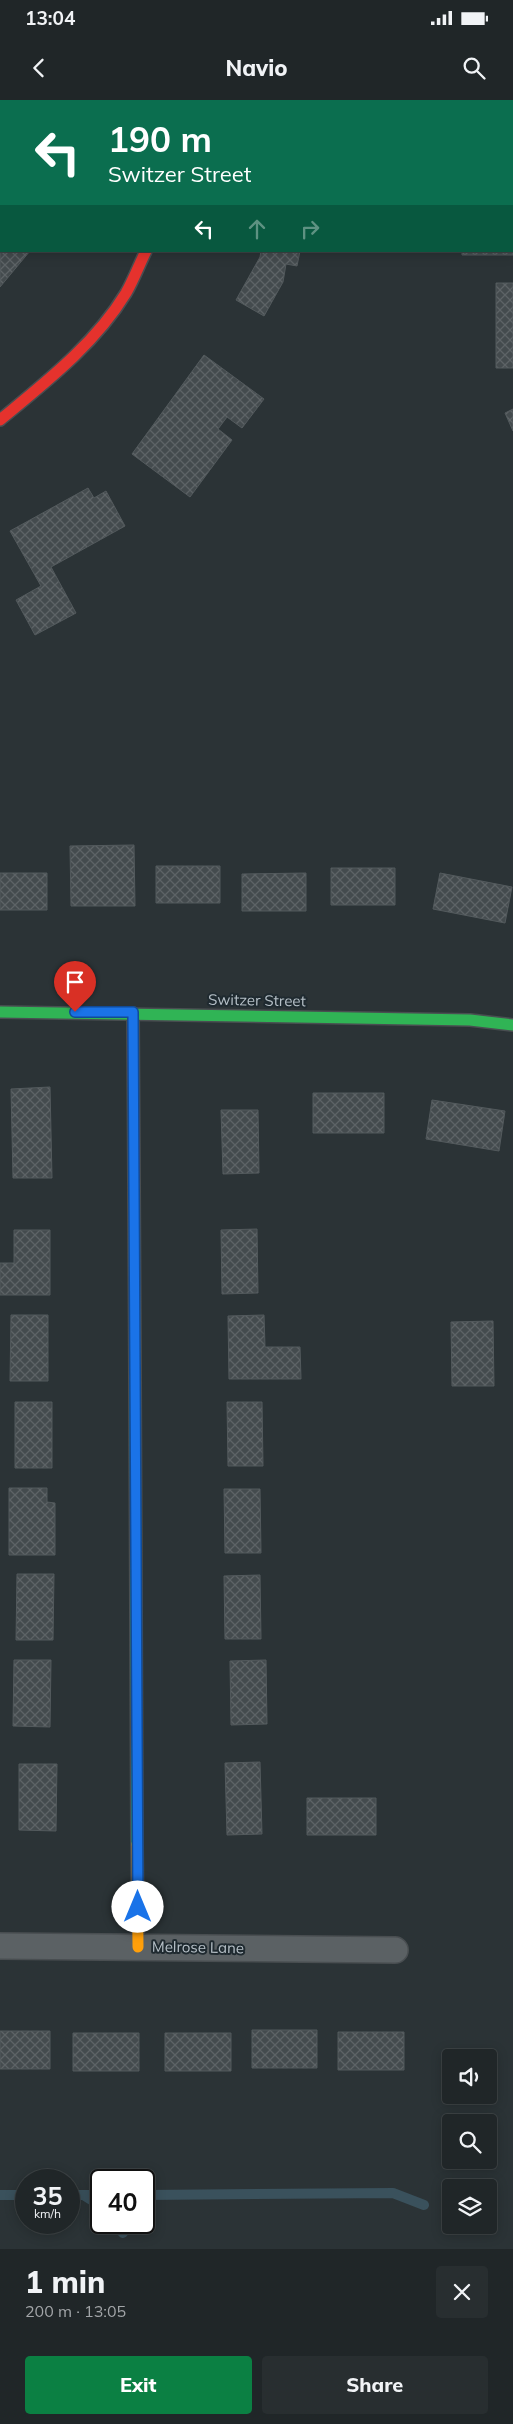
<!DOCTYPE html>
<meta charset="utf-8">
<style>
body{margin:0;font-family:Mulish,sans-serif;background:#282e30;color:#f1f3f6;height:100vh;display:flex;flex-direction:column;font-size:19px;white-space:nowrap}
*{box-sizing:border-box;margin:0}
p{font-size:16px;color:#a2a5a8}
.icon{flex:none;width:28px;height:28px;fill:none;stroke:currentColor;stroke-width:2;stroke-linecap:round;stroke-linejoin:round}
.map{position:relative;height:2149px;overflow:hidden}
.side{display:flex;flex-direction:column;background:#202628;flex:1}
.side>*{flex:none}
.hud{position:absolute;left:0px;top:0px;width:514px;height:152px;box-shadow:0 2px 12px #0003,0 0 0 1px #3d4345;background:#0b6e4f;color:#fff;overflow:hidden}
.fabs{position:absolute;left:442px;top:1949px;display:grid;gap:10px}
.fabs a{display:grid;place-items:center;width:55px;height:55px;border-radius:5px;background:#202628;box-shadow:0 2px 12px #0003,0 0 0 1px #3d4345;font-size:25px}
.speed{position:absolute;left:15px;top:2069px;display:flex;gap:10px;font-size:25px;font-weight:700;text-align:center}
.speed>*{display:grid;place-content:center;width:65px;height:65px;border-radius:50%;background:#202628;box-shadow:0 2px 12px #0003,0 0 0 1px #3d4345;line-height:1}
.speed small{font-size:12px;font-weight:400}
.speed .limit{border:2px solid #111;border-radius:8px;background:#fff;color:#111}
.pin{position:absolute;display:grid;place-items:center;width:42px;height:42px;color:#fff;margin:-51px -21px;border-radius:50% 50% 50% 0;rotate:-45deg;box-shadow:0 0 5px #0007}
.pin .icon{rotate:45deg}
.me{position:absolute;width:55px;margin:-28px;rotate:0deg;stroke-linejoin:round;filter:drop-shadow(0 0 4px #0008)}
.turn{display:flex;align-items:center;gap:18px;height:105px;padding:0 25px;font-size:22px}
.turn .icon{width:65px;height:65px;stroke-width:2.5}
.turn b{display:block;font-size:35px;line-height:42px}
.lanes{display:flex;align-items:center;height:48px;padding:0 25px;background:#0003;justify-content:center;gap:25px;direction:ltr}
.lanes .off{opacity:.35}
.round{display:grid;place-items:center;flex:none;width:52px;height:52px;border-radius:5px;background:#282e30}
.overview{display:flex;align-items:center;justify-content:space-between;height:85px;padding:0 25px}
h1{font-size:30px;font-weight:800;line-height:38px}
.cta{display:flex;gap:10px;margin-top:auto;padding:10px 25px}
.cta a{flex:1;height:58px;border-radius:5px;background:#0b8043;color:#fff;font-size:20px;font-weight:800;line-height:58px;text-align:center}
.cta a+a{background:#282e30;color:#f1f3f6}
.status{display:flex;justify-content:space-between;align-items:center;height:35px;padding:0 25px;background:#202628;direction:ltr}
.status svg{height:14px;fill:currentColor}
header{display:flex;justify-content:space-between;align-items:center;height:65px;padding:0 25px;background:#202628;font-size:22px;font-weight:800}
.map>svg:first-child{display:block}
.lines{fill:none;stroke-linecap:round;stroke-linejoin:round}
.stream{stroke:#3a515c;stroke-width:10}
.building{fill:url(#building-cross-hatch);stroke:#535a5d}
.street-casing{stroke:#494e51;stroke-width:28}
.fast-casing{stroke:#494e51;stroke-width:14}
.slow-casing{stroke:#494e51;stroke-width:14}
.jam-casing{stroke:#494e51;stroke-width:14}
.street{stroke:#5b6164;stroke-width:25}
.fast{stroke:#30b455;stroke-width:11}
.slow{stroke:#ff9f0a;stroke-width:11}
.jam{stroke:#e5322d;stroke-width:11}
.route-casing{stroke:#114b97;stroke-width:12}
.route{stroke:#1a73e8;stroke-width:9}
.labels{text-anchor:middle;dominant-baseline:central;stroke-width:4;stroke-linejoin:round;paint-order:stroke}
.street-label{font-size:15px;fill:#b6c0c7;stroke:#1f2a30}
</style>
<div class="status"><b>13:04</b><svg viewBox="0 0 49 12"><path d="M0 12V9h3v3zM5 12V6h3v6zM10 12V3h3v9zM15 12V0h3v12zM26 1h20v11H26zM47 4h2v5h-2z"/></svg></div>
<header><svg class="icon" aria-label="back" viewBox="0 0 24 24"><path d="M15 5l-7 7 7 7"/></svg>Navio<svg class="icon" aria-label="search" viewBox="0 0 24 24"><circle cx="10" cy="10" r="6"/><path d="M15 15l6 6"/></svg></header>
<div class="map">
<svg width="513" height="2149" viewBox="0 0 513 2149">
<defs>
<pattern id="building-cross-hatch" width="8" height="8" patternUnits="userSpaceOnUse" patternTransform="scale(1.25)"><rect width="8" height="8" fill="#444b4e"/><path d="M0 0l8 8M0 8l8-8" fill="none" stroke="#5d6366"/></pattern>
</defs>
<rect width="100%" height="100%" fill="#2b3336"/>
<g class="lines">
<path class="stream" d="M0 2095H26
M69 2095H101
M144 2095 393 2093 424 2105
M85 2096 101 2106
M114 2122 123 2133"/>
</g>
<path class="building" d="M0 0H39L40 1H1L0 25Z
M240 0H327V1H240Z
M491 0H513V34L512 1Z
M512 65 513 155H462V151H512Z
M0 124 1 151H30L0 187Z
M261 151H300L297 166 286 164 283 182 264 216 236 200 260 157Z
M496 183H513V268H496Z
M204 255 264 299 242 328 227 317 218 329 232 340 190 397 132 354Z
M513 309V331L505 313Z
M88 388 94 398 106 391 125 426 51 467 76 513 35 535 16 500 41 486 10 431Z
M134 745 135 806H71L70 746Z
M156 766H220V803H156Z
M331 768H395V805H331Z
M0 773H47V810H0Z
M306 773V811H242V774Z
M440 773 512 787 505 823 433 809Z
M50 987 52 1078H13L11 989Z
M313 993H384V1033H313Z
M432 1000 505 1011 499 1051 426 1039Z
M221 1010H258L259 1073 223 1074Z
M257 1129 258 1193 222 1194 221 1130Z
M14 1130H50V1195H0V1163H14Z
M11 1215H48V1281H10Z
M264 1215 265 1247H300L301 1279H229L228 1216Z
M493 1221 494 1286H452L451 1222Z
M15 1302H52V1368H15Z
M227 1302H262L263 1366H228Z
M9 1388H47V1402L55 1403V1455H9Z
M224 1389H260L261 1453H225Z
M17 1474H54L53 1540H16Z
M260 1475 261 1539H225L224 1476Z
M14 1560H51L50 1627 13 1626Z
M266 1560 267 1624 231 1625 230 1561Z
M260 1662 262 1734 227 1735 225 1663Z
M19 1664H57L56 1731 19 1730Z
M307 1698H376V1735H307Z
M252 1930H317V1968H252Z
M0 1931H50V1969H0Z
M338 1932H404V1970H338Z
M73 1933H139V1971H73Z
M165 1933H231V1971H165Z"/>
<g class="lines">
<g class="street-casing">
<path id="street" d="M139 0V1
M0 1846 395 1850"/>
</g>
<g class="fast-casing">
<path id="fast" d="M0 912 470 920 513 925
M135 1278 137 1744"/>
</g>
<g class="slow-casing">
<path id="slow" d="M134 1083 135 1278
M137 1744 138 1847"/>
</g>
<g class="jam-casing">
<path id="jam" d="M0 320C46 282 95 244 126 193 134 179 139 165 146 151
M133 913 134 1083"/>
</g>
<use href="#street" class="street"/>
<use href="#fast" class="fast"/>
<use href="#slow" class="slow"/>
<use href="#jam" class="jam"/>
</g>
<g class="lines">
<g class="route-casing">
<path id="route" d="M75 912H133L138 1807"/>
</g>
<use href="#route" class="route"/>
</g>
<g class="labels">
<g class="street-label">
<text transform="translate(257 900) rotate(1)">Switzer Street</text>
<text transform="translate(198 1847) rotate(1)">Melrose Lane</text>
</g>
</g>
</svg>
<div class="fabs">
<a><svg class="icon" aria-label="sound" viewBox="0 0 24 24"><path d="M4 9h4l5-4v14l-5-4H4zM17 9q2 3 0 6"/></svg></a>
<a><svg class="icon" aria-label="search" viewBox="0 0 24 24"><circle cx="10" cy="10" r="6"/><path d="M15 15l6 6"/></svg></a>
<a><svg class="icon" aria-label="layers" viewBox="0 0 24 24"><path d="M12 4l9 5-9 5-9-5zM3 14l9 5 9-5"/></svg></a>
</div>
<div class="speed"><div>35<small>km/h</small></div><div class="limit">40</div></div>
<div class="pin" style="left:75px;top:912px;background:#d93025"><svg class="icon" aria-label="arrive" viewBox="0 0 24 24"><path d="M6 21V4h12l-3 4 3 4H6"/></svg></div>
<svg class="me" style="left:138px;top:1807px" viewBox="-20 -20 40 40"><circle r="19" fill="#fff"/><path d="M0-13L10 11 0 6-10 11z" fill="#1a73e8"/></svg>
<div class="hud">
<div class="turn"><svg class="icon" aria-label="left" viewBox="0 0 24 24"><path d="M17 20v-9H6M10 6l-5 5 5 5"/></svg><div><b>190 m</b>Switzer Street</div></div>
<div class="lanes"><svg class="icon" aria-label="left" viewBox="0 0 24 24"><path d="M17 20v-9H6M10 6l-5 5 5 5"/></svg><svg class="icon off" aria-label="ahead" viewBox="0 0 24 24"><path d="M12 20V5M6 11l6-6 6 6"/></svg><svg class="icon off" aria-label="right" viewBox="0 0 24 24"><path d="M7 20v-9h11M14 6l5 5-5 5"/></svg></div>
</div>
</div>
<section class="side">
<div class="overview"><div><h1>1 min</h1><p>200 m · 13:05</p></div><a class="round"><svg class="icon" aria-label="close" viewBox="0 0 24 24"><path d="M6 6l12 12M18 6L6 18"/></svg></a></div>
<div class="cta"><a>Exit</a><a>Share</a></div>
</section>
